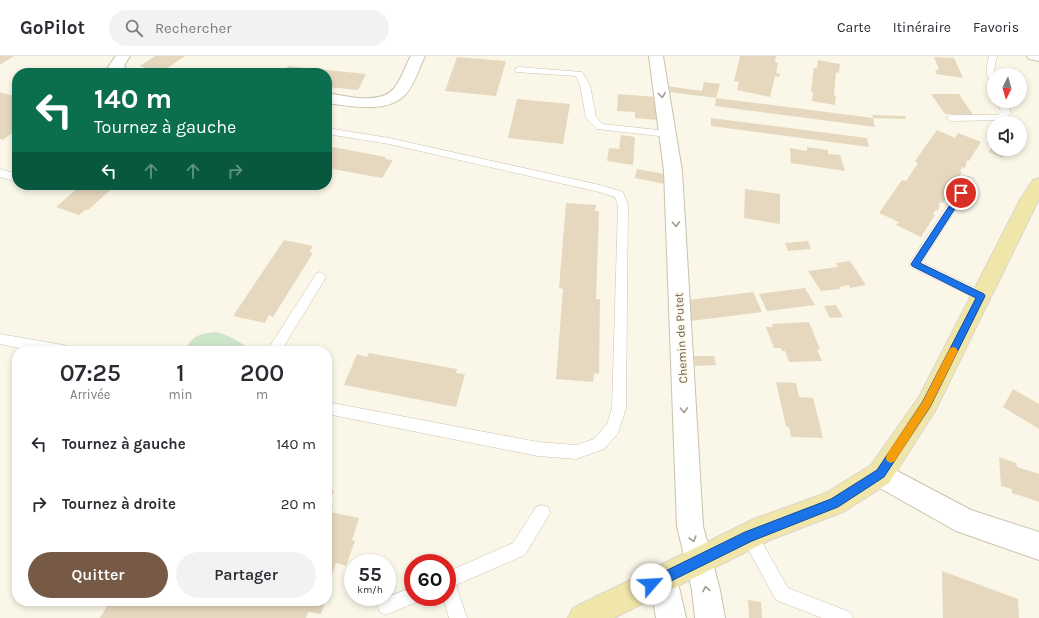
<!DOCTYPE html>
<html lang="fr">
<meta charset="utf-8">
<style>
body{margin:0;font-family:Karla,sans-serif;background:#f2f2f3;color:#2b2b33;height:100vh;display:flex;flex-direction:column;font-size:15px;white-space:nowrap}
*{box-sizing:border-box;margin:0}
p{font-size:13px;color:#7c7c81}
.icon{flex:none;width:22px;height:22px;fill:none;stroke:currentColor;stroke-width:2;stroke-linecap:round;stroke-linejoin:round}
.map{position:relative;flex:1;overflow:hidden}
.drawer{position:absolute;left:12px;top:290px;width:320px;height:260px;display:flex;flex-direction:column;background:#fff;border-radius:16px;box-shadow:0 2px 6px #0003}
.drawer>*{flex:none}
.guide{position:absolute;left:12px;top:12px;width:320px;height:122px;border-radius:16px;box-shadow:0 2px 6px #0003;background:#0b6e4f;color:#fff;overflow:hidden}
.needle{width:26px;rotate:185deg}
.buttons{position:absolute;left:987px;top:12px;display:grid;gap:8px}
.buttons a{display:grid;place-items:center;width:40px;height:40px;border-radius:50%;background:#fff;box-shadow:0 2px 6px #0003;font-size:20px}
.speed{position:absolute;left:344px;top:498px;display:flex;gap:8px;font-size:20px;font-weight:700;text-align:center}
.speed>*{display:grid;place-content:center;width:52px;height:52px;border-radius:50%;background:#fff;box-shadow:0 2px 6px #0003;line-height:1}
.speed small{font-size:10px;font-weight:400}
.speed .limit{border:6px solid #d22;background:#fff;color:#111}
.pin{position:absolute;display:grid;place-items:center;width:34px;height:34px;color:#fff;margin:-17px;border:2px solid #fff;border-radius:50%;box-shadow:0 1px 4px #0007}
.me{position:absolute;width:44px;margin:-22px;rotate:64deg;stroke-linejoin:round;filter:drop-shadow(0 0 3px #0008)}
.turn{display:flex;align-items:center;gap:14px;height:84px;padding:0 16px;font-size:18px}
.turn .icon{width:52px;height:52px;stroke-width:2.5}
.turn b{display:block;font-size:28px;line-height:34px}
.lanes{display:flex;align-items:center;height:38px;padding:0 16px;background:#0003;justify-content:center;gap:20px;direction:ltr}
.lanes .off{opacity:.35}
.eta{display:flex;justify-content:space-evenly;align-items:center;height:68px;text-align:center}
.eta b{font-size:24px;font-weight:600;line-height:28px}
.cta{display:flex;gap:8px;margin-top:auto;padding:8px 16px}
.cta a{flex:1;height:46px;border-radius:24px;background:#775a46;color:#fff;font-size:16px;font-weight:600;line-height:46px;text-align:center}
.cta a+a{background:#f2f2f3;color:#2b2b33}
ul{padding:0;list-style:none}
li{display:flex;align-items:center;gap:12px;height:60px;padding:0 16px}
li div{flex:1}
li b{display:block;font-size:15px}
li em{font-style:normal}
header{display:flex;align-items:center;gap:24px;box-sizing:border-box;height:56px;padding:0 20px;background:#fff;border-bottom:1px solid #e1e1e2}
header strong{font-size:19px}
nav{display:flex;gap:22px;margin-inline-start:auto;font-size:14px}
.search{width:280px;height:36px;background:#f2f2f3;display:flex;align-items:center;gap:10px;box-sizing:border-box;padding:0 14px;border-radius:22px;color:#7c7c81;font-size:15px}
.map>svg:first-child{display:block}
.green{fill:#cde5c8}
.building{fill:#e6d8be}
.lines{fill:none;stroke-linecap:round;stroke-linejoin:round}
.lane-casing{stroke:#cac2af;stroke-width:1}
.street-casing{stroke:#cac2af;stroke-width:2}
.primary-casing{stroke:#dad6d1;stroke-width:2}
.lane{fill:#fff;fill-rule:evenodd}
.street{fill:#fff;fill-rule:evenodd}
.primary{fill:#f0e6a9;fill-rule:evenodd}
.oneway{stroke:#a29a8d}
.route{fill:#1a73e8;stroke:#114b97}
.slow{fill:#f59e0b}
.labels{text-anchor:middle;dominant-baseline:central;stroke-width:3.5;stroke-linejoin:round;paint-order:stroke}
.street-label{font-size:12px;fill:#70634f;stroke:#fdfaee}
</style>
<header>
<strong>GoPilot</strong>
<div class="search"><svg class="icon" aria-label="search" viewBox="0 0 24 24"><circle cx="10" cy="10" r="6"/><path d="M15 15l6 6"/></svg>Rechercher</div>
<nav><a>Carte</a><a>Itinéraire</a><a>Favoris</a></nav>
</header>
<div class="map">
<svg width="1039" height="562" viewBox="0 0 1039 562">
<rect width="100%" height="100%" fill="#faf7e8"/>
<path class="green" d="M216 276C230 280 240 285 251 295H185C192 279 199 278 216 276Z"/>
<path class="building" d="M0 0H14L0 9Z
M155 0H185L160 17 140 10Z
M740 0H776L775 6 778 7 776 17 780 18 779 21 775 20 770 41 737 34 739 26 734 25Z
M457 1 506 5 496 40 445 35Z
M934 1 954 2 963 22 936 18 935 15 939 13Z
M818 4 840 8 839 17 836 16 834 39 836 40 835 49 812 45 813 36 811 35 814 12H817Z
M288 10 366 18 358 34 327 31V17H283Z
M704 26 720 28 716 42 668 36 667 30 702 35Z
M0 36 17 41V73L3 84 0 83Z
M618 38 656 41 658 64 635 62V56L617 55Z
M931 38H959L973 59 945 58Z
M716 42 873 62 875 71 715 50Z
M517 43 570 48 563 88 508 82Z
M872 59 905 60 906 63 873 62Z
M711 62 867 82 869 91 711 70Z
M937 74 955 82 958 77 981 86 969 105 967 104 965 112 962 111 960 115 962 116 943 147 941 146 938 149 940 150 939 152 937 155 936 154 933 158 935 159 921 181 896 169 899 166 879 157 902 124 906 125 918 107 915 105Z
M994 77V93H1010L1009 96 1007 95 1003 102 989 96 992 89 987 88Z
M621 79 635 81 633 109 607 105 609 92 619 93Z
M327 90 386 101 385 103 393 104 382 122 327 112Z
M807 91 828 94V98L840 99 845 115 791 107 790 92 807 95Z
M637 113 664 118 665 128 635 122Z
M81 129H116L88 154 86 153 79 159 56 151Z
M745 133 780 138V168L744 162Z
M566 147 596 149 595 155H599L596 243H600L599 318 594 317 593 326 556 323 563 233 559 232Z
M284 184 313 190 309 196 313 197 273 261 269 259 265 267 233 260Z
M808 185 811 193 788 195 785 187Z
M850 205 866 229 850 232 849 229 839 231 840 233 821 235 808 215 838 211 836 207Z
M805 232 815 249 767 255 759 238Z
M753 236 762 256 691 265 689 244Z
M836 249 843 261 830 262 824 250Z
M809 266 820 293 817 294 822 305 789 306 785 295H782L781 292H774L766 271H773L772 268Z
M369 297 457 313 456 317 465 318 456 351 344 329 357 298 367 301Z
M694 300H714L716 309 695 310Z
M776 326 796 327 799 341 813 342 823 382 791 381 789 371 786 370Z
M1013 333 1039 348V373L1003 351Z
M999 401 1016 407 1017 411 1039 418V446L1012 437V433L1001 430Z
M327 433 334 435 329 448H333L330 456 359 462 352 484 355 485 346 510 336 507 328 531 330 532 327 540Z
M942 515 1018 543 1019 562H943Z
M748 544 761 546 762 562H749Z
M110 545H325L321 558 308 556 306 562H100Z"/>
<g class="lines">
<g class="lane-casing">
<path id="lane" d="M989 0H997L994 14 997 19H994V27C983 24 987 8 989 0Z
M519 11 582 16 590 29 596 61 603 68 667 75 672 78 667 81 597 73 586 62 580 29 576 20 516 16 515 14 516 12Z
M997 45H1007L1011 57 1004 64 951 65 946 62 951 59H998L1001 56Z
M327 72 389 82 600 129 623 136 628 149 626 352 618 377 604 393 576 403 538 400 327 358V346L538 386 576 389 594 383 607 368 612 352 618 149 615 141 599 136 389 88 327 78Z
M0 113 17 118V126L0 121Z
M969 121 973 122 974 125 922 206 985 237 987 240 985 243 981 245 911 211 909 208 965 122Z
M43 129H58L57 132H44Z
M320 216 324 218 326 221 281 295H267L316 218Z
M0 278 63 289 68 291 70 295H34L0 288Z
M542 449 548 451 550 457 525 499 456 529 467 562H449L443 541H447V516L513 487 536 451Z
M749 472 755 474 788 532 850 556 853 562H822L776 544 741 480 743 474Z
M413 531V541H421L419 545 386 559 380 556 377 550 380 544Z"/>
</g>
<g class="street-casing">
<path id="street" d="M116 0H130L124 10 130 17H113L108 11Z
M411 0H425C419 12 415 28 405 39 386 58 351 50 327 47V37C347 40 381 50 395 31 402 22 405 10 411 0Z
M649 0H663L682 115 703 470 720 534 725 562H695L692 534 677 470 664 115Z
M1027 0H1039V5L1029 3Z
M880 406 971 454 1039 476V504L956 475 871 427 867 418 871 409Z
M663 508 673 512 677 522 686 562H656L649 522 653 512Z"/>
</g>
<g class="primary-casing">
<path id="primary" d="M1039 122V143L935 355 889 427 843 456 770 484 614 562H568L573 552 754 463 826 437 871 409 919 341 1020 144 1033 124Z"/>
</g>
<use href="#lane" class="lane"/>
<use href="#street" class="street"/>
<use href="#primary" class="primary"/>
</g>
<defs><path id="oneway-chevron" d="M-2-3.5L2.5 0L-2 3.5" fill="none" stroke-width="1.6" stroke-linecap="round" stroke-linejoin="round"/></defs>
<g class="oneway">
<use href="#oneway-chevron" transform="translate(662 39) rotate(82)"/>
<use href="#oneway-chevron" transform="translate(676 168) rotate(87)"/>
<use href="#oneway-chevron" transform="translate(684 354) rotate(87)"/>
<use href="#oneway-chevron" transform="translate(693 483) rotate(74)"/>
<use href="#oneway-chevron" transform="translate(706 533) rotate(-100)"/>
</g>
<path class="route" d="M961 134 965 137 920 207 984 238 985 240 930 351 884 421 838 451 752 485 655 533 651 534 647 533 645 528 647 524 745 476 831 443 877 414 923 345 976 242 912 210 911 208 959 135Z"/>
<path class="slow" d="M953 291 956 292 958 295 930 351 895 405 891 407 887 405 886 402 887 398 923 345 950 292Z"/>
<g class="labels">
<g class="street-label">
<text transform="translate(681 282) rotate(-93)">Chemin de Putet</text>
</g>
</g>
</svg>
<div class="buttons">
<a><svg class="needle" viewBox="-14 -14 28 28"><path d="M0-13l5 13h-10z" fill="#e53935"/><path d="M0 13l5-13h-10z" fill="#7c7c81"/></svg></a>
<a><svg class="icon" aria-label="sound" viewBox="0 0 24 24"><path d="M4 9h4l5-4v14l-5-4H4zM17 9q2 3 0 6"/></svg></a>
</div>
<div class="speed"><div>55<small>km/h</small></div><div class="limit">60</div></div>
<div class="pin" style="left:961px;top:137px;background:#d93025"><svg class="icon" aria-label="arrive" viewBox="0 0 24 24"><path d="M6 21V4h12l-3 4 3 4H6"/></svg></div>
<svg class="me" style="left:651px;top:528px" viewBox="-20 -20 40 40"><circle r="19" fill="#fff"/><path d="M0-13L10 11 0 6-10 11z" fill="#1a73e8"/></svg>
<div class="guide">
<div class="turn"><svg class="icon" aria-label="left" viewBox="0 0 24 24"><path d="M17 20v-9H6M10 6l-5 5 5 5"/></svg><div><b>140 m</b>Tournez à gauche</div></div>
<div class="lanes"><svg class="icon" aria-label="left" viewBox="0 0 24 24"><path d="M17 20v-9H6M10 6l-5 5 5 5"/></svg><svg class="icon off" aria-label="ahead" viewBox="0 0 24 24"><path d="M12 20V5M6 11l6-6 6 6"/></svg><svg class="icon off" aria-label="ahead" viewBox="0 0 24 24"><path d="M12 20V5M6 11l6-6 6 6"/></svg><svg class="icon off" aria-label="right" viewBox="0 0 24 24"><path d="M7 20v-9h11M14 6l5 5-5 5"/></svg></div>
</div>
<section class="drawer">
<div class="eta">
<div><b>07:25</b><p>Arrivée</p></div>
<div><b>1</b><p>min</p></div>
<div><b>200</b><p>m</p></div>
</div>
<ul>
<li><svg class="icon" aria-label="left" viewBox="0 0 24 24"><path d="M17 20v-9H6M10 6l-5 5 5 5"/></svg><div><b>Tournez à gauche</b></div><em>140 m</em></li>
<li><svg class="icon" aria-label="right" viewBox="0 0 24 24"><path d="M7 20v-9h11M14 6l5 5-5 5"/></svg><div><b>Tournez à droite</b></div><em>20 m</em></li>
</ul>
<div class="cta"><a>Quitter</a><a>Partager</a></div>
</section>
</div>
